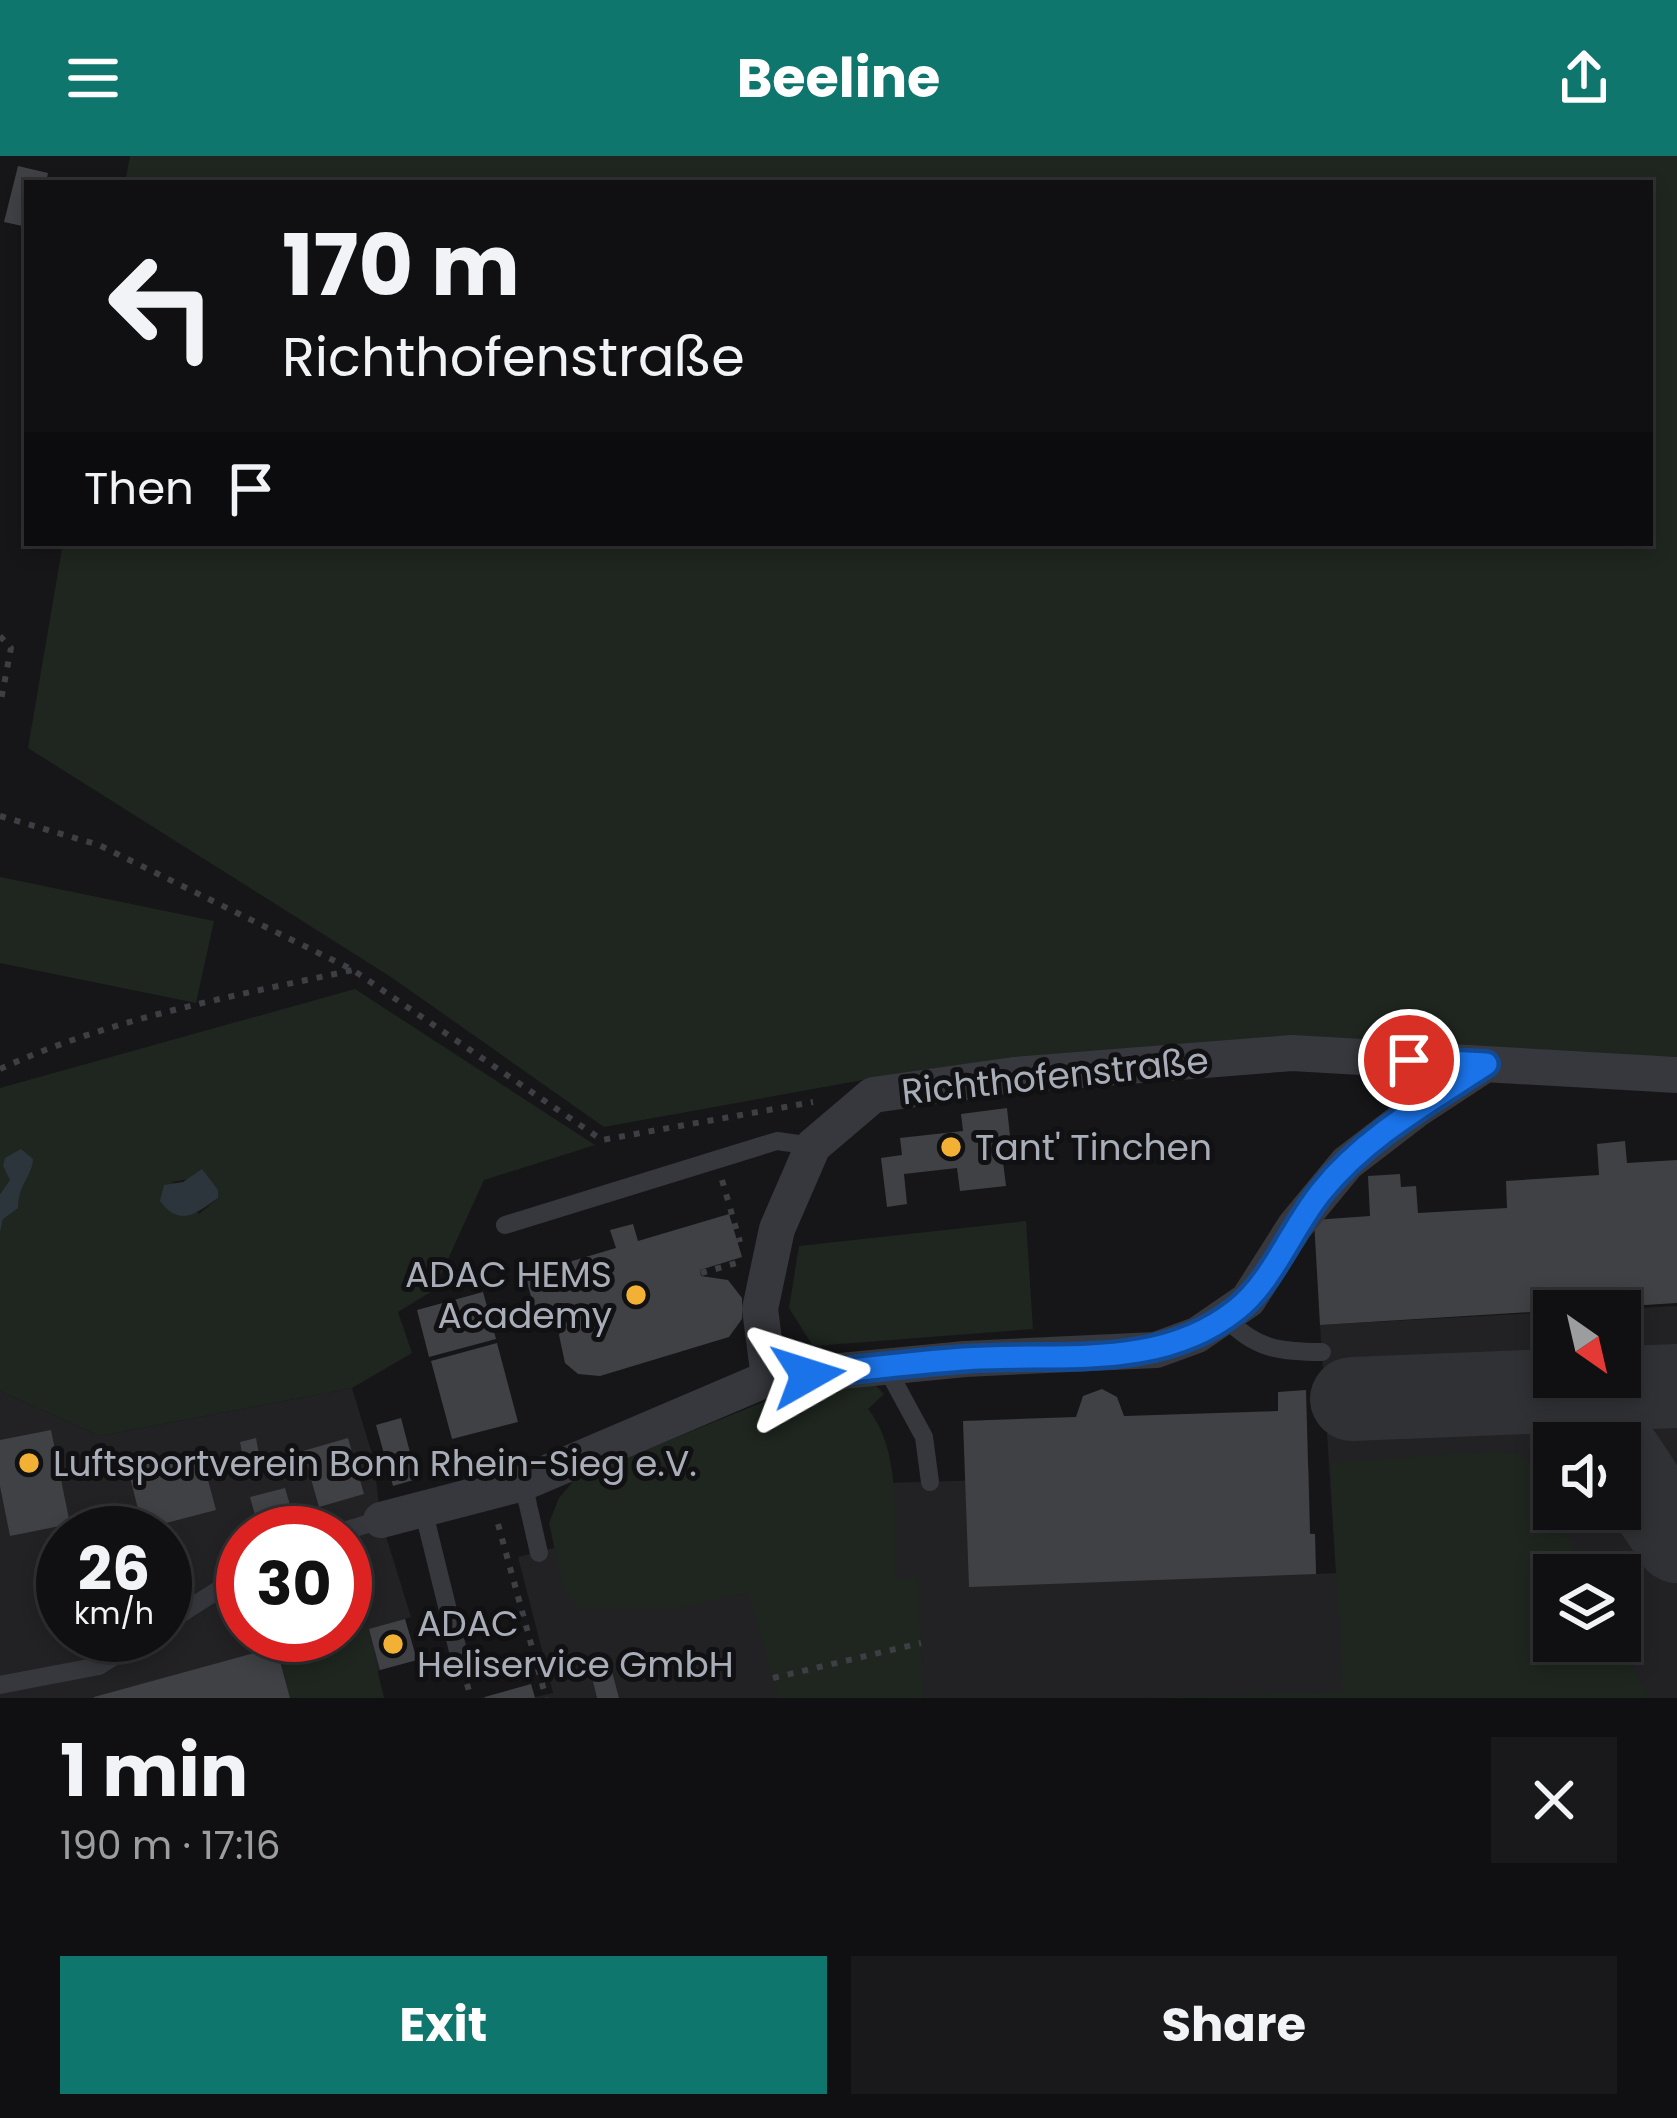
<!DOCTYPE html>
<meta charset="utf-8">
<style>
body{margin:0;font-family:Poppins,sans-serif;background:#19191b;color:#f1f3f6;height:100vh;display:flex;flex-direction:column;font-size:45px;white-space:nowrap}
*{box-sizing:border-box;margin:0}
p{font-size:39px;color:#9c9d9f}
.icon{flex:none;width:66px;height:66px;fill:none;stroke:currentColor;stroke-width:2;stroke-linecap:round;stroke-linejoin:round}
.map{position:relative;height:1542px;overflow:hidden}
.sheet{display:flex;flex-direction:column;background:#101012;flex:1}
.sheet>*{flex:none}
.guide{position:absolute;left:24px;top:24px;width:1629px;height:366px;border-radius:0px;box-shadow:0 6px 18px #0003,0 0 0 3px #303032;background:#101012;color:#f1f3f6;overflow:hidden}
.needle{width:78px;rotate:146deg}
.controls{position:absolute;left:1533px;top:1134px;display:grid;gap:24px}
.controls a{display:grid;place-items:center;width:108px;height:108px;border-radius:0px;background:#101012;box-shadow:0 6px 18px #0003,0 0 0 3px #303032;font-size:60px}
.speed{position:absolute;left:36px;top:1350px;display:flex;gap:24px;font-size:60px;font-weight:700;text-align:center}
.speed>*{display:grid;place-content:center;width:156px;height:156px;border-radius:50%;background:#101012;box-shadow:0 6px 18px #0003,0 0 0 3px #303032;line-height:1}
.speed small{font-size:30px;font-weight:400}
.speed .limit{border:18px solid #d22;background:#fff;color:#111}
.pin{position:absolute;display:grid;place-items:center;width:102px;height:102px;color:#fff;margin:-51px;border:6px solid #fff;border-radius:50%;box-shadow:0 3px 12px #0007}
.me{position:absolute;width:132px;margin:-66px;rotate:84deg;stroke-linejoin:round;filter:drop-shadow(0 0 9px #0008)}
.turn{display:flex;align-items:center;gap:42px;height:252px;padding:0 60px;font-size:54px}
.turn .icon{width:156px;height:156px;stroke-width:2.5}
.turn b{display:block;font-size:84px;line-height:102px}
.then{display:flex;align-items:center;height:114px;padding:0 60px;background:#0003;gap:24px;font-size:45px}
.round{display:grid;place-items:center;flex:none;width:126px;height:126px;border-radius:0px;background:#19191b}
.head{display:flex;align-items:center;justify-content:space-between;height:204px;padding:0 60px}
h1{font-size:72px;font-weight:700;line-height:90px}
.primary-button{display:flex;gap:24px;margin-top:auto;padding:24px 60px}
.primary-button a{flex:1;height:138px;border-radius:0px;background:#0f766e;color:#fff;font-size:48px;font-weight:700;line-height:138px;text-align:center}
.primary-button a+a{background:#19191b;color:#f1f3f6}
header{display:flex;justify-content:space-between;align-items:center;height:156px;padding:0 60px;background:#0f766e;color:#fff;font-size:54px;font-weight:700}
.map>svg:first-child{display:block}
.built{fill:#222225;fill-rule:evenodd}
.green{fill:#1e261f;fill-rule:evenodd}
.water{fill:#2c353c}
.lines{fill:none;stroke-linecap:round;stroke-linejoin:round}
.taxiway{stroke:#303135;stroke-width:84}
.building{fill:#404145}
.path{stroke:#3d3f44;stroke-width:6;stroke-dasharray:6 9;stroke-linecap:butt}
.service{stroke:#37383d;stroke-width:18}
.minor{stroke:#37383d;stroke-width:36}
.route-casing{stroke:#114b97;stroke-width:30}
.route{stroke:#1a73e8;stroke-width:21}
.poi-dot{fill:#f2b134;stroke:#111113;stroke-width:4.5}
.labels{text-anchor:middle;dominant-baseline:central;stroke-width:10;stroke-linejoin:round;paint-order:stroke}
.street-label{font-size:36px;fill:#a8adb8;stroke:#111113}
.poi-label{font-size:36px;fill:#a8adb8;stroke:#111113;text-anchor:start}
</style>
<header><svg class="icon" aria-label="menu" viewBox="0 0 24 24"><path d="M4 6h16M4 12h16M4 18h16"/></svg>Beeline<svg class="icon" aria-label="share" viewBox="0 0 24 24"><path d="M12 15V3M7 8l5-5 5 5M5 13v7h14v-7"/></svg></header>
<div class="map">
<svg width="1677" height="1542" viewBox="0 0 1677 1542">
<rect width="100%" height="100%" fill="#161618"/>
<path class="built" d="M1677 1150V1542H480L531 1528 535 1541 553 1537 518 1401 605 1379 889 1327 1309 1314 1310 1377 1315 1378 1316 1418 1336 1417 1320 1169 1554 1156V1221H1620V1155H1578ZM1554 1287H1620V1353H1554ZM1554 1419H1620V1485H1554Z
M352 1232 373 1301 381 1364 411 1461 405 1463 417 1504 377 1515 384 1542H0V1235L100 1280ZM63 1377H165V1479H63ZM243 1377H345V1479H243Z"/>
<path class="green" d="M130 0H1677V901L1260 885 885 920 604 971 391 821 28 592 63 387H1650V27H125Z
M0 721 214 765 196 847 0 807Z
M355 833 595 989 484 1024 434 1134 398 1156 412 1197 352 1232 100 1280 0 1235V1077L3 1063 18 1045 17 1034 32 1013 3 1010 10 1024 0 1038V932ZM189 1023 218 1042 199 1058 172 1026Z
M1026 1065 1033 1173 813 1190 789 1152 799 1090Z
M875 1229 884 1238 868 1253C903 1296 893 1370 896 1422H918L923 1542H779L748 1436 682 1452H578L563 1432 549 1367 559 1342 576 1322 788 1236Z
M1492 1295 1518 1298 1530 1308 1587 1419H1554V1485L1620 1484 1648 1542H1136L1343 1536 1330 1307Z
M357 1427 384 1542H290L273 1479H345V1430Z"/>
<path class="water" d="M21 993 33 1003C32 1022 19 1025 18 1052L3 1063 0 1077V1038L10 1024 3 1010 5 1002Z
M202 1013 218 1034V1042C197 1057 180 1072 160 1045L164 1029 183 1026Z"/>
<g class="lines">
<path class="taxiway" d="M1352 1243 1677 1230
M1620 1299 1677 1385"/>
</g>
<path class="building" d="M18 10 48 17 46 27H27V71L4 66Z
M1007 952 1010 980 1000 981 1006 1030 960 1035 957 1012 904 1018 907 1048 887 1051 881 1002 902 999 900 982 963 975 961 958Z
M1625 985 1627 1007 1677 1004V1147L1320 1169 1314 1064 1370 1060 1368 1020 1400 1018 1401 1031 1416 1030 1418 1057 1507 1052 1506 1025 1599 1019 1597 988Z
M729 1058 742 1101 700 1114 701 1120 728 1124 742 1142V1163L729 1181 600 1220 578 1218 565 1207 559 1179 563 1169 581 1155 580 1149 537 1162 525 1119 616 1092 610 1074 633 1068 638 1085Z
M483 1136 496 1183 429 1201 417 1154Z
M497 1187 518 1266 452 1283 431 1205Z
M1102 1233 1117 1241 1124 1260 1278 1255V1236L1306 1234 1310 1378H1315L1316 1418 969 1431 963 1265 1076 1261 1083 1240Z
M401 1262 417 1323 393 1330 376 1269Z
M51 1274 70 1368 10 1380 0 1330V1284Z
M256 1282 259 1298 243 1302 240 1286Z
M348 1282 364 1338 319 1351 303 1295Z
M200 1294 216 1354 143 1373 128 1313Z
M285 1332 292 1356 257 1366 250 1341Z
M405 1463 417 1504 380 1514 369 1473Z
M276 1491 290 1542H94V1541Z
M610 1508 619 1542H597L590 1513Z
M531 1528 535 1542H485V1541Z"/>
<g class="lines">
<path class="path" d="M0 480 11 492 0 549
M0 660 99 689 353 814 602 984 813 946
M0 913C111 862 234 840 353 814
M722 1024 740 1086
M701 1117 737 1107
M498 1368 546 1542
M773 1522 921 1487
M467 1528 471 1542"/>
<path class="service" d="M505 1069 777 985 813 990
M1226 1162C1255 1193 1280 1196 1322 1196
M886 1211 924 1281 930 1326
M523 1327 539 1397
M423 1353 461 1507
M337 1377 381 1364
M165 1468 243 1418
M0 1529 99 1510 148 1479"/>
<path class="minor" d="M769 1222 760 1153 777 1073 813 990 873 939 1014 919 1292 897 1677 919
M381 1364 523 1327 769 1222 965 1203 1156 1194 1197 1179 1248 1144 1295 1070 1347 1007 1416 954 1486 908"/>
</g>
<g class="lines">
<g class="route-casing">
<path id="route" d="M808 1219C859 1213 911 1207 963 1203 1055 1196 1158 1216 1236 1154 1273 1125 1291 1073 1321 1036 1365 981 1428 946 1486 908L1409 904"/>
</g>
<use href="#route" class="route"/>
</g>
<g class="poi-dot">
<circle cx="951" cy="991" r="12"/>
<circle cx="636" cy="1139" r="12"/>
<circle cx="29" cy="1307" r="12"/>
<circle cx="393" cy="1488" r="12"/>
</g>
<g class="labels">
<g class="street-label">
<text transform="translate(1055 920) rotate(-6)">Richthofenstraße</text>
</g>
<g class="poi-label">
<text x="975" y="991">Tant' Tinchen</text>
<text x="612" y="1118" text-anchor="end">ADAC HEMS<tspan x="612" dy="41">Academy</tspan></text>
<text x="53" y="1307">Luftsportverein Bonn Rhein-Sieg e.V.</text>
<text x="417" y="1467">ADAC<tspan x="417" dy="41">Heliservice GmbH</tspan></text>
</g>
</g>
</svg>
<div class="controls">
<a><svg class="needle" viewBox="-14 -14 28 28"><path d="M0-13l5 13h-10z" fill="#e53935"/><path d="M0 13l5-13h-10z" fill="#9c9d9f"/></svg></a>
<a><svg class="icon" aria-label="sound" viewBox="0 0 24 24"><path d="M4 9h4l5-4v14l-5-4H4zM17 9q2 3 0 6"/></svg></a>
<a><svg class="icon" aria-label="layers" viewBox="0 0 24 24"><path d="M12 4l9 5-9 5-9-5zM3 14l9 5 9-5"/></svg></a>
</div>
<div class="speed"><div>26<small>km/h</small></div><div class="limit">30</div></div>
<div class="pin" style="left:1409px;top:904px;background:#d93025"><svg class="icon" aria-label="arrive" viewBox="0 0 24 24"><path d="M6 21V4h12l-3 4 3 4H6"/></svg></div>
<svg class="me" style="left:808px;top:1219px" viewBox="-20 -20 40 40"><path d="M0-17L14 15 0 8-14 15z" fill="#1a73e8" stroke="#fff" stroke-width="4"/></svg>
<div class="guide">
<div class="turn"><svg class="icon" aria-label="left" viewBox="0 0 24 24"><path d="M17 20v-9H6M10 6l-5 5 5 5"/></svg><div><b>170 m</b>Richthofenstraße</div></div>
<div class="then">Then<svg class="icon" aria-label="arrive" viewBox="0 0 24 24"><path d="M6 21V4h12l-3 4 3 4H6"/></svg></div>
</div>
</div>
<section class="sheet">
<div class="head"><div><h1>1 min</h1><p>190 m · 17:16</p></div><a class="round"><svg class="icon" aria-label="close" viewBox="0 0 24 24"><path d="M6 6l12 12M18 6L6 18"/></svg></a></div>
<div class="primary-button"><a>Exit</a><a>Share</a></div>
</section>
